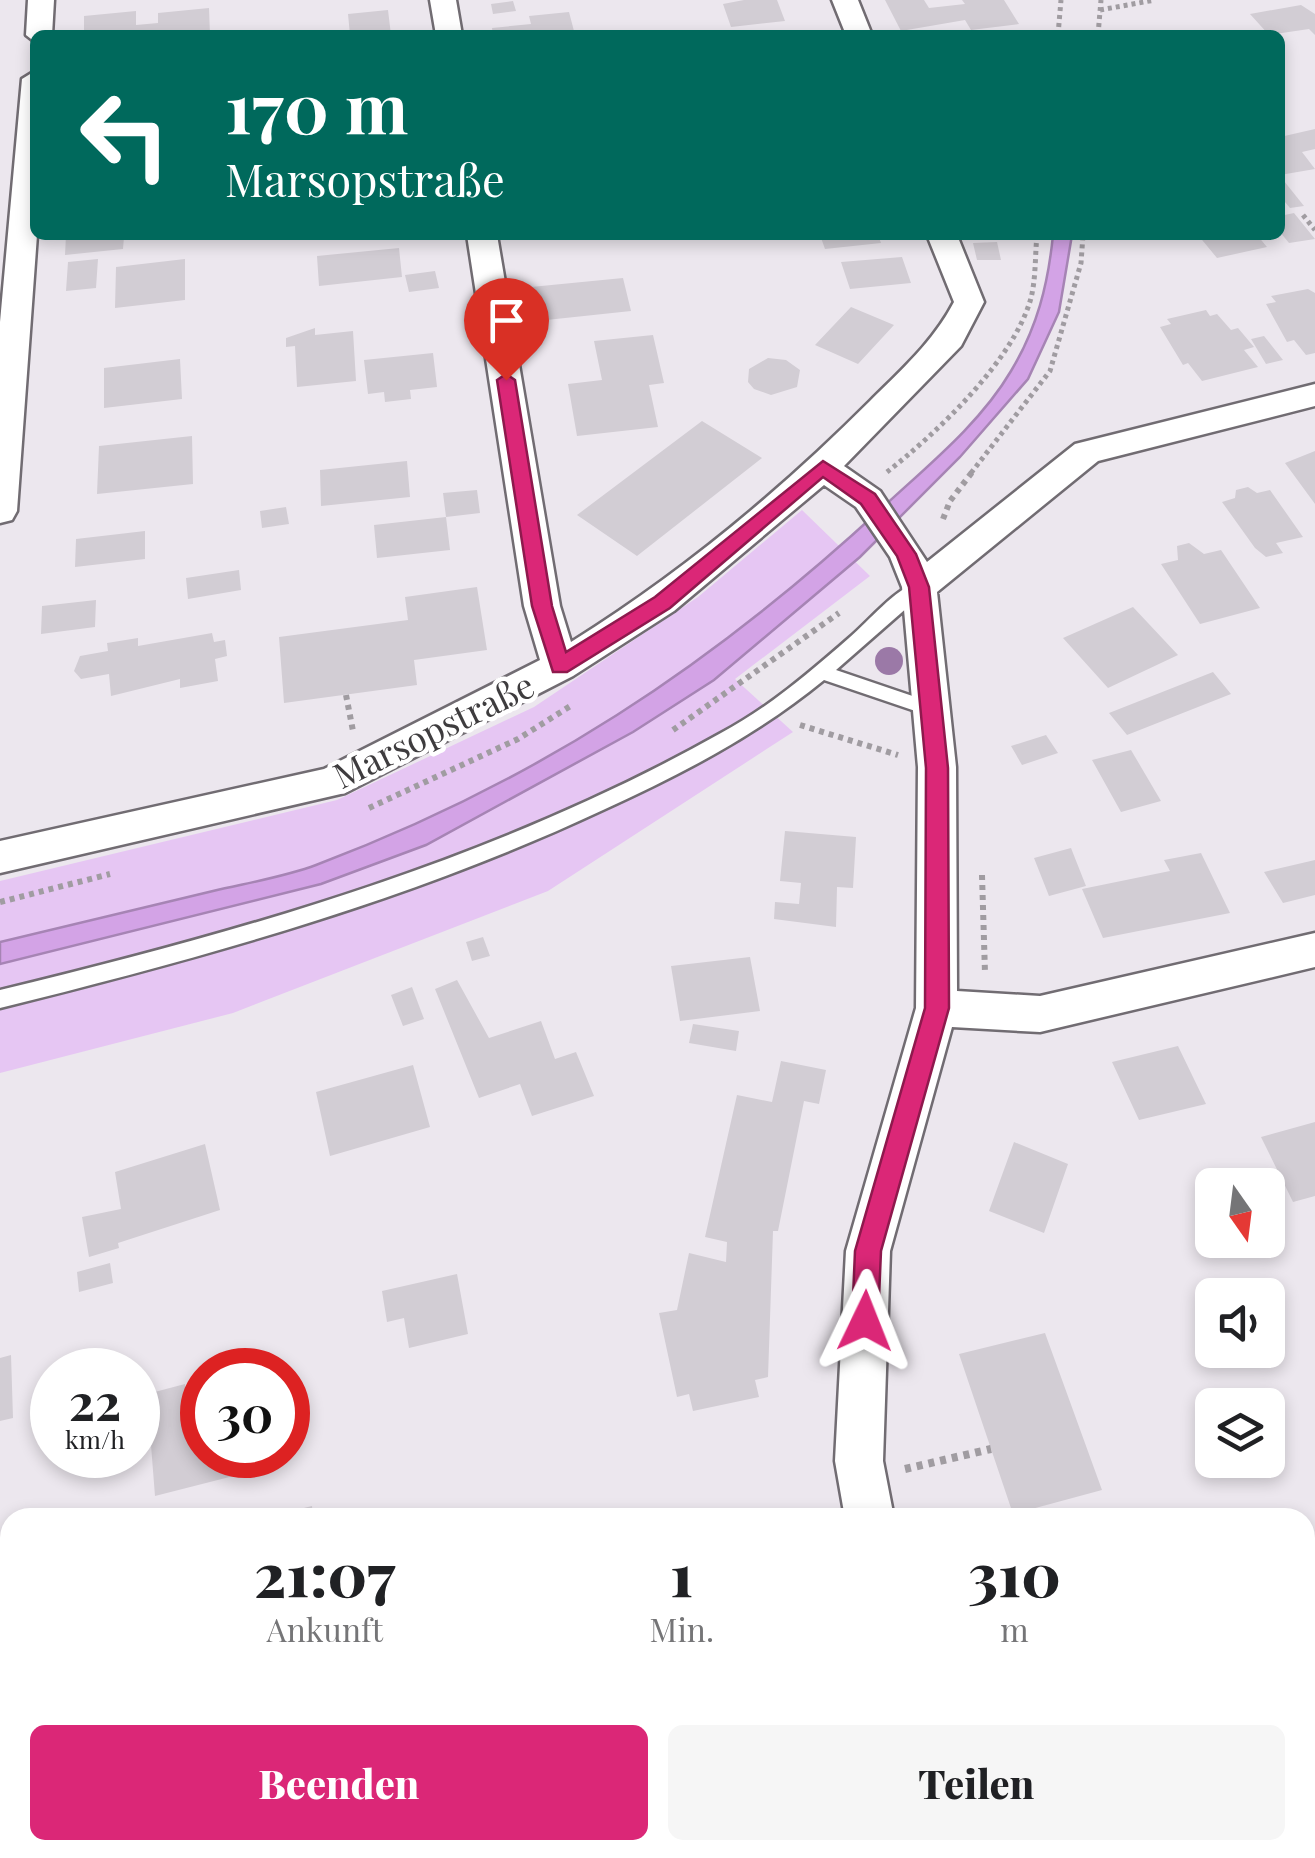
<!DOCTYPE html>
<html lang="de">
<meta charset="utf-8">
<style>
body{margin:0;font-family:"Playfair Display",serif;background:#f6f6f6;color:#202124;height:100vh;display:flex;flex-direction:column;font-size:38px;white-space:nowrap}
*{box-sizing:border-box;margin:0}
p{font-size:32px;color:#757577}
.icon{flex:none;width:55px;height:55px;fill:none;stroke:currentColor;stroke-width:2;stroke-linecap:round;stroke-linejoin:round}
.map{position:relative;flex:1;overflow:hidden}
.panel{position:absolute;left:0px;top:1508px;width:1315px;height:352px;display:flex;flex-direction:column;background:#fff;border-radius:30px 30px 0 0;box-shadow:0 5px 15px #0003}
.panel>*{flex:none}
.hud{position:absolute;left:30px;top:30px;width:1255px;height:210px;border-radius:15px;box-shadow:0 5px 15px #0003;background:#00695c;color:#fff;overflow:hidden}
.needle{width:65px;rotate:166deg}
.controls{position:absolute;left:1195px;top:1168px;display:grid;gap:20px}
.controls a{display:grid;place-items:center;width:90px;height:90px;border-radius:15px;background:#fff;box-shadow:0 5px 15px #0003;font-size:50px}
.speed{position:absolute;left:30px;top:1348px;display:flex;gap:20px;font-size:50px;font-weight:700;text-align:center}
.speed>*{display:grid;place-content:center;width:130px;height:130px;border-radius:50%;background:#fff;box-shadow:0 5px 15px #0003;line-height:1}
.speed small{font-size:25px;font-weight:400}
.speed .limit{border:15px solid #d22;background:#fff;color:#111}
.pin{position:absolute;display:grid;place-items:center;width:85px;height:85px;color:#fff;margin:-102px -42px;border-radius:50% 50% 50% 0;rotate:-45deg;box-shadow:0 0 10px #0007}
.pin .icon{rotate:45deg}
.me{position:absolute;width:110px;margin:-55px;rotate:2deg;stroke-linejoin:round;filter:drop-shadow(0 0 8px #0008)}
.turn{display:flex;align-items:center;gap:35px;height:210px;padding:0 30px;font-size:45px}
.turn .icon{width:130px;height:130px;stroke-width:2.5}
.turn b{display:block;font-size:70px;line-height:85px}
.eta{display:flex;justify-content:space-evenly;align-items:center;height:170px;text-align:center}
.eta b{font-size:60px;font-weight:800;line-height:70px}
.button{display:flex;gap:20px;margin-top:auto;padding:20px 30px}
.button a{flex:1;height:115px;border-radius:15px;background:#db2777;color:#fff;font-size:40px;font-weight:800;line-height:115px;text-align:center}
.button a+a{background:#f6f6f6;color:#202124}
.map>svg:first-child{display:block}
.green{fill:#e6c6f3}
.water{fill:#d3a3e6;stroke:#a684b4;stroke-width:2.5}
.building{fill:#d2cdd4}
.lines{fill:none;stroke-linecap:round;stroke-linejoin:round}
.service-casing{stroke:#716c72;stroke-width:5}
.minor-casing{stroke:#716c72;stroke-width:5}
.path-far2{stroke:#a09ca1;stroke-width:5;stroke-dasharray:4 4;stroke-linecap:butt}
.path-far1{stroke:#a09ca1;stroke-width:6;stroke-dasharray:5 5;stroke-linecap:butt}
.path{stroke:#a09ca1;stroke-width:8;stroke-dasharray:6 6;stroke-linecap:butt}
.service{fill:#fff;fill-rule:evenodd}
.minor{fill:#fff;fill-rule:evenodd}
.tree{fill:#9b79a7}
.route{fill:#db2777;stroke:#8e194d;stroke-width:2.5}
.labels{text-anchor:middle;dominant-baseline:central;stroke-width:9;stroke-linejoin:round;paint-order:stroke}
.street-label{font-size:35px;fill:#3e3c3e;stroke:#fff}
</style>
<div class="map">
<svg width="1315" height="1858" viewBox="0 0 1315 1858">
<rect width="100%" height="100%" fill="#ece7ee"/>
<path class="green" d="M802 510 870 576 735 679 793 732 548 891 233 1013 0 1073V881L337 800 534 707 698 597Z"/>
<path class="water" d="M1053 235H1072L1059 312 1028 379 960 457 860 557 714 680 633 732 426 845 321 884 0 964V942C71 925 142 908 213 891 247 883 284 877 316 865 536 782 710 667 882 508 926 467 980 424 1011 371 1037 328 1048 285 1053 235Z"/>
<path class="building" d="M744 0H777L785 21 731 27 723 4Z
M885 0H924L929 8 965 4 962 0H1004L1019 24 971 30 965 20 901 31Z
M513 1 516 11 493 14 491 4Z
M1301 5 1315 14V35L1309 29 1269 35 1250 14Z
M209 8 210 35H84V16L136 11V25L158 23V13Z
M388 10 391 35H350L348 14Z
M569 12 574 31 493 35 492 28 531 24 529 16Z
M1315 129V149L1302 152 1315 169 1280 175V137Z
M1280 176 1304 206 1290 208 1280 196Z
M1294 213 1315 239 1289 243 1280 232V223L1285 222 1280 216Z
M66 235 124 237 123 249 65 255Z
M820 235H878L881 243 825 249Z
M1198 235H1257L1267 247 1217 258Z
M997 242 1001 260H977L973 243Z
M399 248 402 277 319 286 317 256Z
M902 257 911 283 850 289 841 262Z
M98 259 96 288 66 291 68 262Z
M185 259V300L115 308 116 267Z
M435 271 439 288 409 292 405 275Z
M623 278 631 311 537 321 531 287Z
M1308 289 1315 293V353L1306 355 1294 340 1287 342 1266 304 1276 302 1271 296Z
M851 307 894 325 858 364 815 345Z
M1206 310 1210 316 1217 314 1231 330 1238 328 1254 347 1244 350 1258 367 1202 381 1188 363 1183 365 1160 327 1171 324 1167 319Z
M315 328V335L353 331 356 381 297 387 295 346 286 347V338Z
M653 335 664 383 649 385 658 427 577 436 568 384 602 380 594 341Z
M1264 336 1283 360 1266 364 1251 339Z
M433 353 437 387 410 390 411 399 385 402 384 392 368 394 364 360Z
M768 358 786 360 800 370 797 387 771 395 754 389 748 382 749 369Z
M180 359 182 399 104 408V368Z
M702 421 762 458 637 556 577 515Z
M192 436 193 484 97 494 99 446Z
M1315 451V504L1285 463Z
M407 461 410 497 321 506 320 470Z
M1248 487 1257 493 1270 490 1303 537 1276 543 1283 553 1266 557 1255 548 1222 502 1235 498 1236 490Z
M477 490 480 513 446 517 450 550 377 558 374 525 446 517 443 493Z
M286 507 289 524 262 528 260 511Z
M145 531V559L75 567 76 539Z
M1189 543 1204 554 1221 550 1260 608 1200 624 1161 564 1178 560 1177 546Z
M239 570 241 590 188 599 186 578Z
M477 587 487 650 414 660 417 685 284 703 279 637 408 620 405 597Z
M96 600 95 627 41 634 42 606Z
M1133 607 1178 655 1108 688 1063 638Z
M212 633 214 642 225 640 227 656 215 659 218 681 180 688V679L111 696 109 674 81 679 74 671 80 656 108 651 107 643 138 638V646Z
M1213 672 1231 694 1127 735 1109 713Z
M1046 735 1058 753 1022 765 1011 746Z
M1131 750 1161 801 1121 812 1092 760Z
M785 831 856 837 853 888 837 887 836 927 774 919 775 902 799 904 801 883 780 881Z
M1071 848 1086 886 1049 896 1034 858Z
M1201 853 1230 913 1103 938 1082 889 1170 871 1164 860Z
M1315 860V895L1283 903 1264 872Z
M483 937 490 956 472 961 466 942Z
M750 957 760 1011 680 1021 671 966Z
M457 980 489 1038 541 1021 555 1059 576 1052 594 1096 532 1116 520 1084 479 1098 435 989Z
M412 987 424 1019 403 1026 391 995Z
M693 1024 739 1031 736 1051 689 1043Z
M1178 1046 1206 1104 1139 1120 1112 1062Z
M781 1061 826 1070 819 1104 804 1101 778 1231H773L768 1377 755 1380 759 1397 693 1411 689 1394 677 1397 659 1313 677 1310 689 1253 726 1262 727 1242 705 1237 737 1095 772 1102Z
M413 1065 430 1127 330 1156 316 1092Z
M1315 1122V1196L1293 1202 1261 1137Z
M1014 1142 1068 1164 1044 1233 989 1211Z
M205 1144 220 1210 118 1243 119 1248 89 1257 82 1217 121 1209 115 1172Z
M110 1263 113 1283 79 1292 77 1272Z
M457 1274 468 1334 409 1348 404 1318 387 1322 382 1291Z
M1045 1333 1102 1490 1013 1514 959 1354Z
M11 1355 13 1418 0 1421V1358Z
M185 1384 187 1402 202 1398V1455H268L269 1467 155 1496 147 1394Z
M312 1506 313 1518H271V1516Z
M1305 1557 1315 1579V1628L1305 1631Z
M10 1774V1850L43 1852 0 1858V1776Z"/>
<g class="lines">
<g class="service-casing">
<path id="service" d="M919 581 928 587 925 592 836 670 939 705 942 710 939 715 933 717 824 680C757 735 682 774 603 810 411 900 206 957 0 1008V990C249 930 497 859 721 733 768 708 809 673 849 638 870 620 894 590 919 581Z"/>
</g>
<g class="minor-casing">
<path id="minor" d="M28 0H54L52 35H35V42L26 35Z
M430 0H456L462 35H436Z
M832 0H858L872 35H846Z
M35 71 37 235 17 511 12 520 0 523V322L22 79Z
M467 235H497L560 606 571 642C680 574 779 492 870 401 902 369 933 342 954 302L927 235H957L984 302 961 346 844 466 880 491 927 562 1075 444 1315 384V406L1098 461 937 592 956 767 957 991 1040 996 1315 933V967L1040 1032 952 1027 890 1251 883 1461 894 1518H845L835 1461 846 1251 916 1008 918 767 902 587 890 557 856 507 824 485 674 611 573 676 345 793 0 873V841L324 769 540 660 524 606Z
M1315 1699V1751L1305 1753V1701Z
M534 1850H626L623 1858H531Z
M914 1850H968L970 1858H916Z"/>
</g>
<path class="path-far2" d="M1100 10 1155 0
M1058 35 1061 0
M1098 35 1101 0
M1303 215 1315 230
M887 472C937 433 1014 360 1031 298 1036 278 1035 255 1037 235
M971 473 1050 371 1081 263 1083 235"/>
<path class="path-far1" d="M943 519 950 501 973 471
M346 695 353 731
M800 725 898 755
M673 730 839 613
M369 808 518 739 572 705
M982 875 985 973
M0 902 110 874"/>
<path class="path" d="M905 1469 991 1449"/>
<use href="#service" class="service"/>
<use href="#minor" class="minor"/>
</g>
<circle class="tree" cx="889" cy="661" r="14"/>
<path class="route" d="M506 374 515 380 552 606 566 652 655 597 823 461 875 494 916 554 929 587 948 768 949 1008 881 1251 878 1321 875 1330 865 1334 856 1330 852 1321 855 1251 925 1008 926 768 909 587 897 556 861 504 823 477 670 608 567 672H553L532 606 497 380Z"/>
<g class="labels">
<g class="street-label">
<text transform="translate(433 729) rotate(-26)">Marsopstraße</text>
</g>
</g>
</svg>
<div class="controls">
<a><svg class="needle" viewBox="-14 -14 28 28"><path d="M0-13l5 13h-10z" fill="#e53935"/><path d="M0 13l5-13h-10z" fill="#757577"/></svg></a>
<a><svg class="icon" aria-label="sound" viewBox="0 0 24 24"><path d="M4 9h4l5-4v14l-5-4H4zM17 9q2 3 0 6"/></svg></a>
<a><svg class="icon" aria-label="layers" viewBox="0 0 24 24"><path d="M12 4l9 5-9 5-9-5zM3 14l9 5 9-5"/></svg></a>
</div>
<div class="speed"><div>22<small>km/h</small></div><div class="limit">30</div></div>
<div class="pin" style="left:506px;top:380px;background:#d93025"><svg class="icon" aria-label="arrive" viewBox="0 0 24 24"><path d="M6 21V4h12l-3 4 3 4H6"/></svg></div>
<svg class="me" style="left:865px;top:1321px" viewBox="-20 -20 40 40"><path d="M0-17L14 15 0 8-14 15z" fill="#db2777" stroke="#fff" stroke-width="4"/></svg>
<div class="hud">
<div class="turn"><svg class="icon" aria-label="left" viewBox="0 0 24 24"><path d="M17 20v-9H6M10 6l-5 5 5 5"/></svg><div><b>170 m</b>Marsopstraße</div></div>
</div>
<section class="panel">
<div class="eta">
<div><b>21:07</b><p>Ankunft</p></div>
<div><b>1</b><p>Min.</p></div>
<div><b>310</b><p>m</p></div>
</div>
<div class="button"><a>Beenden</a><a>Teilen</a></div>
</section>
</div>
